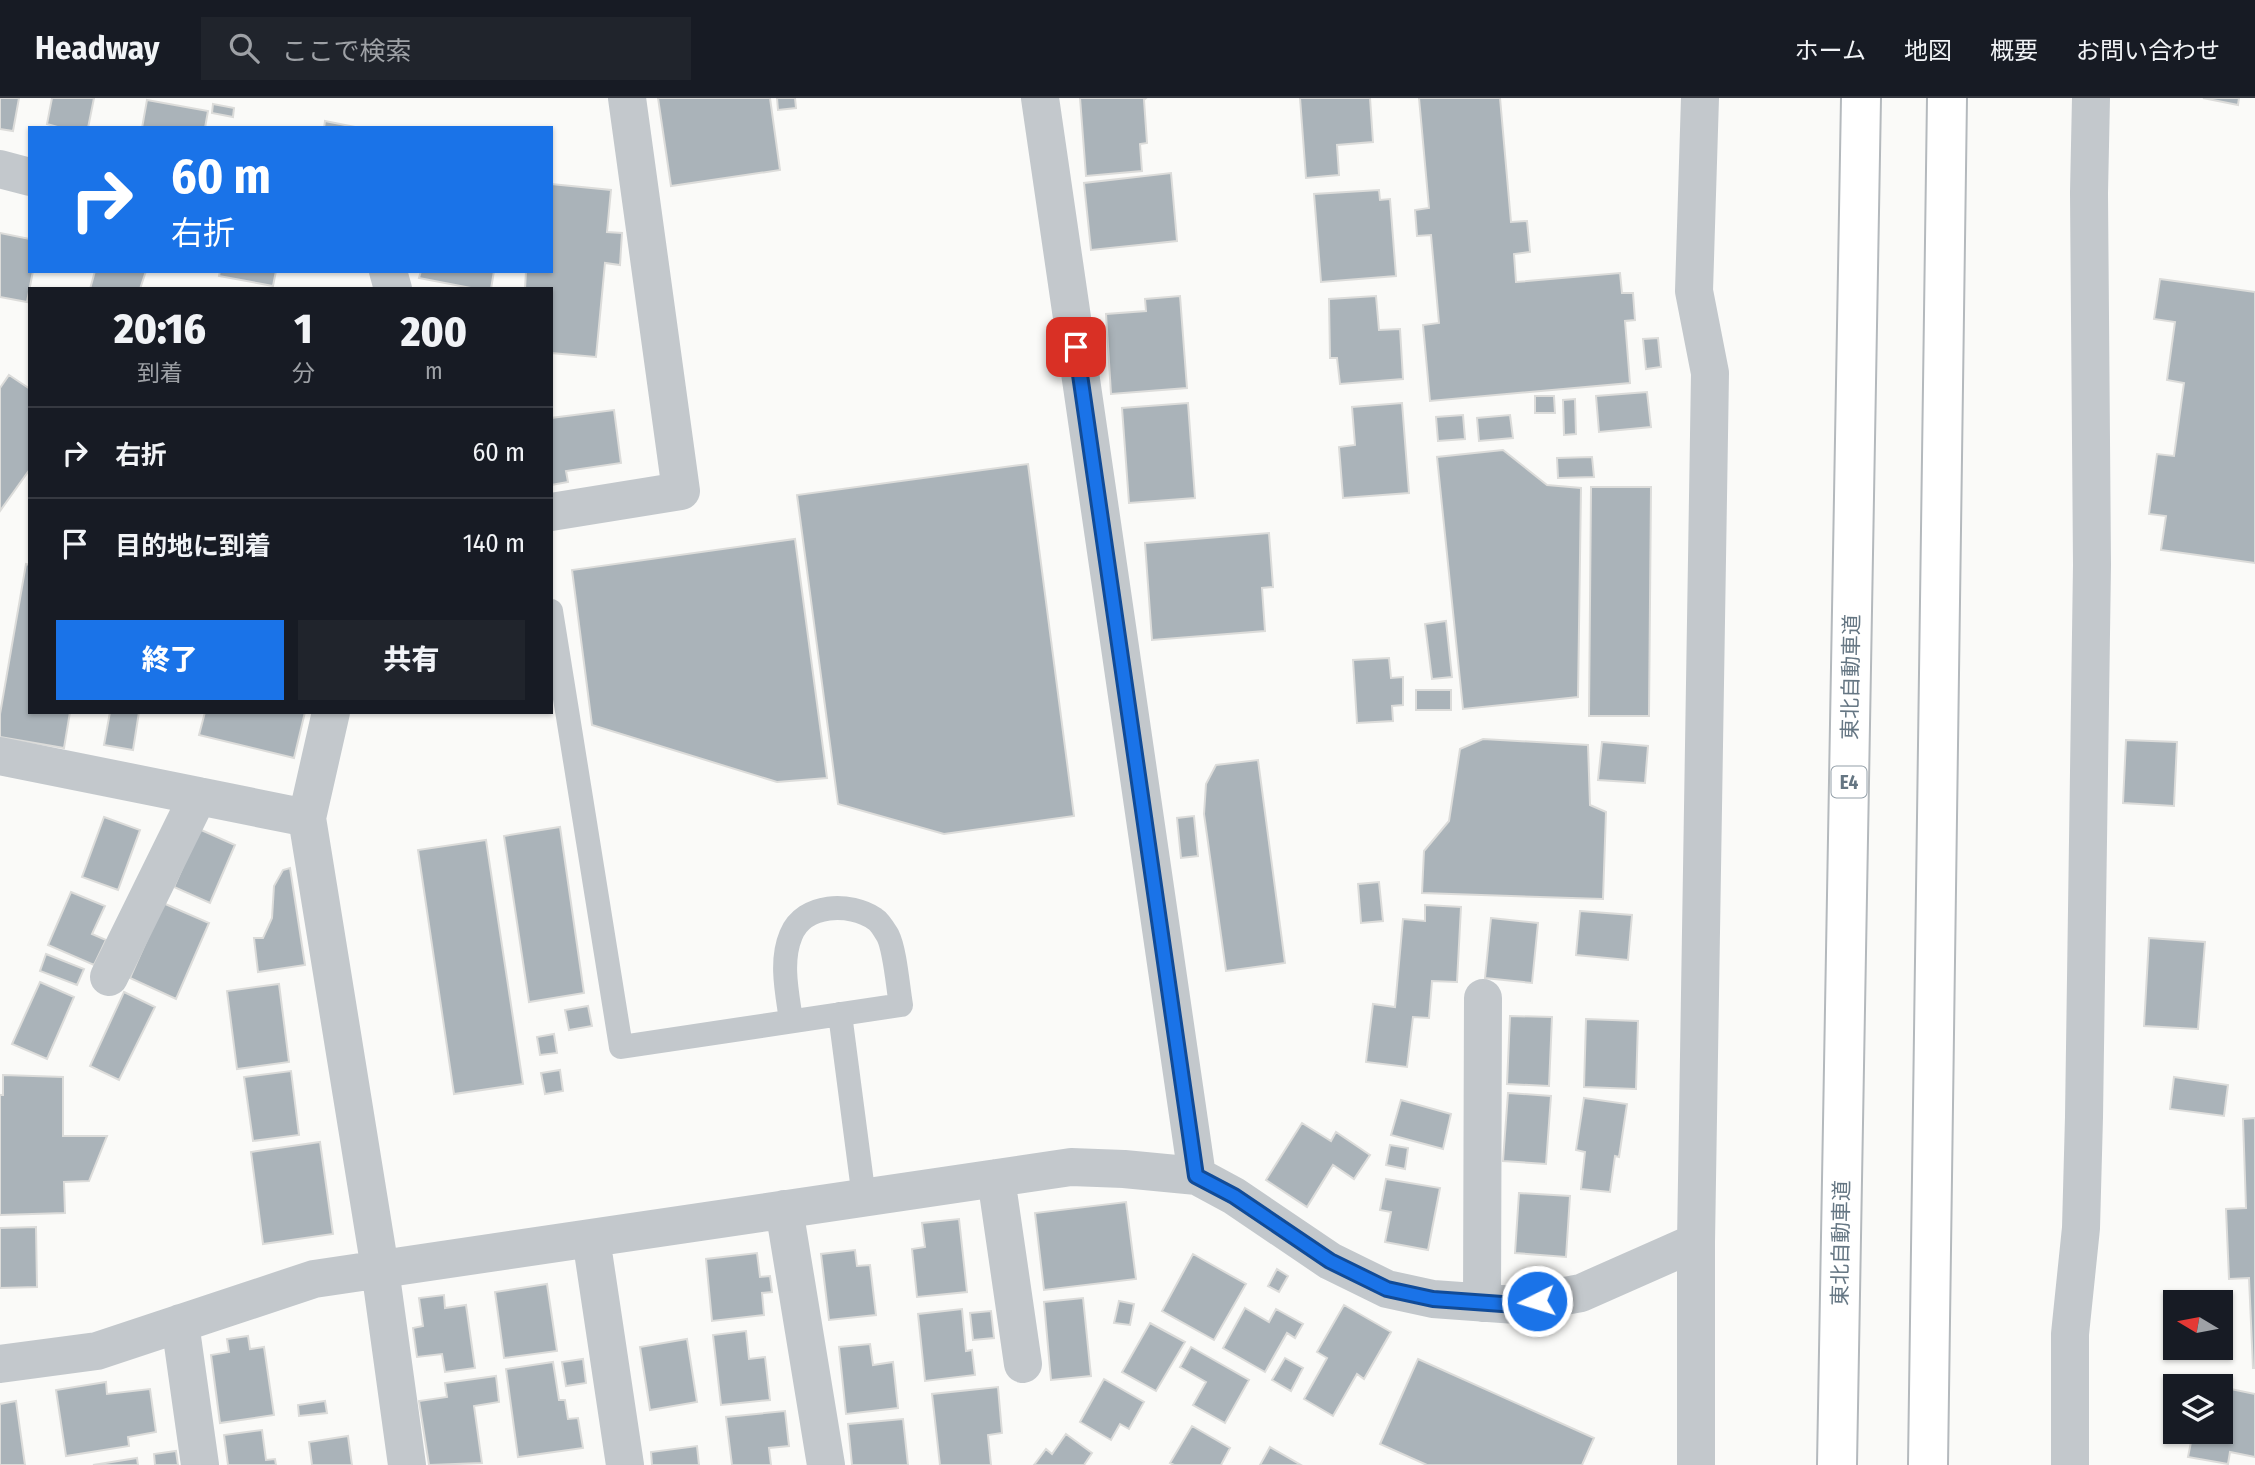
<!DOCTYPE html>
<html lang="ja">
<meta charset="utf-8">
<style>
body{margin:0;font-family:"Fira Sans Condensed","Noto Sans JP",sans-serif;background:#20242c;color:#f1f3f6;height:100vh;display:flex;flex-direction:column;font-size:26px;white-space:nowrap}
*{box-sizing:border-box;margin:0}
p{font-size:23px;color:#9ea1a6}
.icon{flex:none;width:38px;height:38px;fill:none;stroke:currentColor;stroke-width:2;stroke-linecap:round;stroke-linejoin:round}
.map{position:relative;flex:1;overflow:hidden}
.panel{position:absolute;left:28px;top:189px;width:525px;height:427px;display:flex;flex-direction:column;background:#171b24;border-radius:0px;box-shadow:0 2px 5px #0004}
.panel>*{flex:none}
.banner{position:absolute;left:28px;top:28px;width:525px;height:147px;border-radius:0px;box-shadow:0 2px 5px #0004;background:#1a73e8;color:#fff;overflow:hidden}
.needle{width:46px;rotate:280deg}
.fabs{position:absolute;left:2163px;top:1192px;display:grid;gap:14px}
.fabs a{display:grid;place-items:center;width:70px;height:70px;border-radius:0px;background:#171b24;box-shadow:0 2px 5px #0004;font-size:35px}
.pin{position:absolute;display:grid;place-items:center;width:60px;height:60px;color:#fff;margin:-30px;border-radius:14px;box-shadow:0 4px 10px #0006}
.me{position:absolute;width:77px;margin:-38px;rotate:265deg;stroke-linejoin:round;filter:drop-shadow(0 0 5px #0008)}
.turn{display:flex;align-items:center;gap:24px;height:147px;padding:0 28px;font-size:32px}
.turn .icon{width:91px;height:91px;stroke-width:2.5}
.turn b{display:block;font-size:49px;line-height:60px}
.eta{display:flex;justify-content:space-evenly;align-items:center;height:119px;text-align:center}
.eta b{font-size:42px;font-weight:800;line-height:49px}
.action{display:flex;gap:14px;margin-top:auto;padding:14px 28px}
.action a{flex:1;height:80px;border-radius:0px;background:#1a73e8;color:#fff;font-size:28px;font-weight:800;line-height:80px;text-align:center}
.action a+a{background:#20242c;color:#f1f3f6}
ul{padding:0;list-style:none}
li{display:flex;align-items:center;gap:21px;height:91px;padding:0 28px;border-top:2px solid #363941}
li div{flex:1}
li b{display:block;font-size:26px}
li em{font-style:normal}
header{display:flex;align-items:center;gap:42px;box-sizing:border-box;height:98px;padding:0 35px;background:#171b24;border-bottom:2px solid #363941}
header strong{font-size:33px}
nav{display:flex;gap:38px;margin-inline-start:auto;font-size:24px}
.search{width:490px;height:63px;background:#20242c;display:flex;align-items:center;gap:18px;box-sizing:border-box;padding:0 24px;border-radius:0px;color:#9ea1a6;font-size:26px}
.map>svg:first-child{display:block}
.building{fill:#aab3b9;stroke:#dcdcda;stroke-width:2}
.lines{fill:none;stroke-linecap:round;stroke-linejoin:round}
.motorway-casing{stroke:#b4b9bd;stroke-width:42}
.service{stroke:#c3c8cc;stroke-width:24}
.minor{stroke:#c3c8cc;stroke-width:38}
.motorway{stroke:#fff;stroke-width:38}
.route-casing{stroke:#114b97;stroke-width:18}
.route{stroke:#1a73e8;stroke-width:12}
.labels{text-anchor:middle;dominant-baseline:central;stroke-width:7;stroke-linejoin:round;paint-order:stroke}
.shield{fill:#fff;stroke:#939fa8;stroke-width:2}
.shield-label{font-size:19px;font-weight:bold;fill:#657683}
.street-label{font-size:21px;fill:#657683;stroke:#fff}
</style>
<header>
<strong>Headway</strong>
<div class="search"><svg class="icon" aria-label="search" viewBox="0 0 24 24"><circle cx="10" cy="10" r="6"/><path d="M15 15l6 6"/></svg>ここで検索</div>
<nav><a>ホーム</a><a>地図</a><a>概要</a><a>お問い合わせ</a></nav>
</header>
<div class="map">
<svg width="2255" height="1367" viewBox="0 0 2255 1367">
<rect width="100%" height="100%" fill="#fafaf8"/>
<path class="building" d="M0 0H19L13 33 0 31Z
M52 0H94L88 30H61L47 26Z
M658 0H770L780 72 671 88Z
M777 0H795L796 10 778 12Z
M1080 0H1146L1144 2 1147 45 1140 46 1142 73 1086 78Z
M1300 0H1370L1373 44 1337 47 1339 77 1306 80Z
M1419 0H1500L1511 124 1527 123 1530 154 1514 156 1516 184 1620 175 1622 195H1633L1635 222 1625 223 1630 285 1430 303 1423 227 1439 225 1431 137 1417 138 1415 112 1429 110Z
M2203 0H2239L2238 7Z
M147 2 208 13 205 30H142Z
M213 6 234 10 233 19 212 15Z
M325 23 360 30H324Z
M1171 75 1177 143 1091 152 1084 85Z
M551 86 611 92 607 134 622 135 620 167 605 165 596 259 551 255V191H525L526 173H551Z
M1379 92 1380 102 1390 101 1396 178 1321 184 1314 96Z
M0 135 30 141V173H33L27 204 0 199Z
M95 173H146L140 191H90Z
M220 173H276L273 188 219 178Z
M421 173H494L491 191H476L419 180Z
M2160 181 2255 194V465L2161 452 2166 418 2149 416 2157 356 2174 358 2184 285 2167 282 2175 224 2154 221Z
M1180 198 1187 290 1111 296 1106 216 1146 213 1145 201Z
M1376 198 1379 232 1400 231 1403 281 1340 286 1337 260H1330L1329 201Z
M1658 240 1661 269 1646 271 1643 241Z
M9 277 30 291V371L0 413V290Z
M1647 294 1651 329 1599 334 1596 298Z
M1535 298H1554L1555 315H1535Z
M1575 301 1576 336 1564 337 1563 302Z
M1188 305 1195 400 1129 405 1122 310Z
M1402 305 1409 395 1343 400 1339 349 1355 347 1352 309Z
M614 312 621 365 566 373 568 384 551 387V320Z
M1463 317 1465 341 1438 343 1436 319Z
M1510 317 1513 340 1479 343 1477 320Z
M1503 352 1547 387 1581 390 1578 599 1463 611 1437 359Z
M1592 359 1594 379 1558 380 1557 360Z
M1028 366 1074 718 944 736 838 706 797 397Z
M1591 389H1651L1649 618H1589Z
M1269 435 1273 489 1262 490 1265 533 1152 542 1145 445Z
M795 441 827 680 777 684 592 627 572 472Z
M26 466 30 467V614H70L64 650 0 639V616Z
M1446 523 1452 579 1432 581 1425 526Z
M1389 560 1391 580 1403 579V607L1392 608 1393 623 1357 625 1353 562Z
M1416 592H1451V612H1416Z
M110 614H139L133 652 104 647Z
M205 614H305L294 660 199 637Z
M1483 641 1588 647 1590 707 1606 714 1603 801 1422 795 1424 753 1449 723 1460 651Z
M2126 642 2177 644 2174 708 2123 705Z
M1602 644 1648 648 1645 685 1598 682Z
M1258 662 1285 865 1226 873 1204 716 1206 686 1216 667Z
M1194 718 1198 758 1181 760 1177 720Z
M104 719 140 732 118 792 82 779Z
M560 729 584 895 529 904 504 738Z
M199 731 235 747 210 805 174 789Z
M486 742 523 986 454 996 418 752Z
M290 770 305 867 258 874 254 840H263L272 820 274 788 283 772Z
M1379 784 1383 823 1361 825 1358 786Z
M71 794 105 808 92 836 106 842 94 867 48 847Z
M163 805 209 825 176 901 130 880Z
M1425 807 1461 809 1457 884 1432 883 1429 920 1413 919 1407 969 1366 964 1373 906 1395 909 1403 821 1425 823Z
M1580 813 1632 817 1628 862 1576 857Z
M1491 820 1538 825 1532 885 1485 880Z
M2149 840 2205 844 2198 931 2144 928Z
M46 856 84 871 77 887 40 873Z
M40 884 74 899 47 961 12 946Z
M279 886 289 964 237 971 227 893Z
M124 894 155 909 119 982 90 968Z
M588 908 592 928 569 932 565 912Z
M1510 918 1552 919 1549 988 1507 986Z
M1586 921 1638 923 1636 991 1584 989Z
M554 936 557 955 540 957 537 939Z
M560 972 563 993 545 996 541 975Z
M291 973 299 1037 253 1043 244 979Z
M3 977 63 979V1038H107L89 1083 64 1084 65 1115 0 1117V997H3Z
M2174 979 2228 987 2224 1018 2170 1011Z
M1508 995 1551 998 1546 1066 1503 1063Z
M1584 1000 1627 1006 1619 1059 1615 1058 1610 1094 1581 1091 1585 1054 1576 1052Z
M1401 1002 1451 1016 1443 1051 1391 1037Z
M2255 1020V1270H2253L2249 1180 2229 1181 2226 1111 2246 1110 2243 1021Z
M1302 1025 1331 1043 1336 1034 1370 1057 1354 1081 1333 1067 1307 1109 1266 1082Z
M320 1044 333 1136 263 1146 251 1054Z
M1390 1047 1408 1050 1405 1071 1386 1067Z
M1386 1081 1440 1090 1428 1152 1385 1144 1391 1114 1380 1112Z
M1519 1095 1570 1098 1566 1159 1515 1155Z
M1126 1104 1136 1181 1044 1192 1035 1115Z
M959 1121 967 1194 917 1199 912 1151 925 1149 922 1125Z
M36 1129 37 1189 0 1190V1130Z
M855 1152 857 1168 870 1167 876 1217 829 1222 821 1156Z
M757 1155 760 1179 770 1178 772 1194 762 1195 764 1217 712 1223 706 1161Z
M1193 1156 1246 1186 1214 1242 1162 1213Z
M1277 1171 1288 1178 1279 1194 1268 1188Z
M547 1186 557 1253 504 1260 495 1194Z
M444 1197 445 1210 466 1207 475 1270 445 1274 442 1256 417 1259 413 1230 423 1228 419 1200Z
M1083 1200 1091 1278 1051 1282 1044 1204Z
M1119 1203 1134 1206 1130 1227 1114 1225Z
M1344 1207 1391 1234 1364 1281 1357 1276 1333 1318 1304 1301 1327 1260 1317 1254Z
M1245 1210 1269 1224 1276 1211 1303 1226 1295 1240 1287 1235 1265 1274 1223 1250Z
M962 1211 966 1253 972 1252 975 1277 925 1283 918 1216Z
M991 1213 994 1240 973 1242 970 1215Z
M1150 1225 1185 1244 1156 1293 1122 1274Z
M746 1233 749 1261 765 1259 770 1302 721 1307 713 1237Z
M248 1238 250 1251 264 1249 274 1317 220 1325 211 1257 229 1254 227 1241Z
M687 1241 697 1304 650 1312 640 1249Z
M870 1246 873 1267 893 1264 898 1310 846 1316 839 1249Z
M1191 1249 1249 1282 1225 1325 1193 1307 1206 1284 1180 1269Z
M1285 1260 1303 1270 1291 1293 1272 1282Z
M583 1261 586 1285 566 1288 562 1264Z
M1418 1261 1594 1340 1582 1367H1427L1380 1346Z
M553 1264 559 1302H565L568 1321 578 1320 583 1350 518 1359 506 1271Z
M496 1278 499 1304 474 1308 482 1365 429 1367 419 1303 447 1299 445 1285Z
M1104 1281 1144 1304 1129 1331 1120 1326 1111 1342 1080 1324Z
M106 1284 107 1296 150 1291 156 1334 128 1339 129 1348 66 1358 56 1292Z
M998 1289 1002 1335 988 1337 991 1367H940L932 1296Z
M2221 1289 2255 1296V1359L2230 1354 2228 1366 2188 1359 2193 1334H2221Z
M16 1303 25 1367H0V1306Z
M325 1303 327 1315 299 1318 298 1307Z
M785 1313 789 1348 769 1350 771 1367H732L726 1319Z
M903 1321 908 1367H852L848 1326Z
M1192 1328 1230 1350 1221 1367H1174L1170 1365Z
M262 1332 266 1362 275 1361 276 1367H228L224 1337Z
M1066 1336 1092 1355 1084 1367H1034L1046 1351 1052 1356Z
M348 1338 352 1367H312L309 1344Z
M697 1348 699 1367H652L651 1354Z
M1270 1349 1301 1367H1260Z
M176 1353 178 1367H155L154 1356Z
M137 1360 138 1367H93Z"/>
<g class="lines">
<g class="motorway-casing">
<path id="motorway" d="M1837 1367 1861 0
M1928 1367 1947 0"/>
</g>
<path class="service" d="M551 513 621 949 901 907C898 890 895 852 888 838 885 833 880 824 875 821 850 804 804 805 791 837 780 863 787 894 791 922
M840 916 864 1100"/>
<path class="minor" d="M1040 0 1197 1078
M0 71 30 79
M388 173 393 191
M551 414 681 393 627 0
M331 614 307 720 380 1171 407 1367
M0 658 307 720
M109 879 198 698
M996 1080 1023 1266
M784 1111 826 1367
M591 1140 625 1367
M1482 1205 1483 900
M180 1225 200 1367
M0 1266 97 1253 314 1181 1071 1069 1124 1071 1197 1078 1234 1098 1330 1163 1387 1191 1433 1201 1516 1207 1581 1195 1696 1144
M1696 1367V1144L1710 275 1694 193 1700 0
M2070 1367V1236L2081 1130 2084 1019 2092 467 2089 95 2091 0"/>
<use href="#motorway" class="motorway"/>
</g>
<g class="lines">
<g class="route-casing">
<path id="route" d="M1076 249 1196 1078 1234 1098 1330 1163 1387 1191 1433 1201 1516 1207 1537 1203"/>
</g>
<use href="#route" class="route"/>
</g>
<g class="labels">
<rect class="shield" x="1831.5" y="668.5" width="35" height="31" rx="5"/>
<g class="shield-label">
<text x="1849" y="684">E4</text>
</g>
<g class="street-label">
<text transform="translate(1851 579) rotate(-89)">東北自動車道</text>
<text transform="translate(1841 1145) rotate(-89)">東北自動車道</text>
</g>
</g>
</svg>
<div class="fabs">
<a><svg class="needle" viewBox="-14 -14 28 28"><path d="M0-13l5 13h-10z" fill="#e53935"/><path d="M0 13l5-13h-10z" fill="#9ea1a6"/></svg></a>
<a><svg class="icon" aria-label="layers" viewBox="0 0 24 24"><path d="M12 4l9 5-9 5-9-5zM3 14l9 5 9-5"/></svg></a>
</div>
<div class="pin" style="left:1076px;top:249px;background:#d93025"><svg class="icon" aria-label="arrive" viewBox="0 0 24 24"><path d="M6 21V4h12l-3 4 3 4H6"/></svg></div>
<svg class="me" style="left:1537px;top:1203px" viewBox="-20 -20 40 40"><circle r="17" fill="#1a73e8" stroke="#fff" stroke-width="3"/><path d="M0-11L8 9 0 5-8 9z" fill="#fff"/></svg>
<div class="banner">
<div class="turn"><svg class="icon" aria-label="right" viewBox="0 0 24 24"><path d="M7 20v-9h11M14 6l5 5-5 5"/></svg><div><b>60 m</b>右折</div></div>
</div>
<section class="panel">
<div class="eta">
<div><b>20:16</b><p>到着</p></div>
<div><b>1</b><p>分</p></div>
<div><b>200</b><p>m</p></div>
</div>
<ul>
<li><svg class="icon" aria-label="right" viewBox="0 0 24 24"><path d="M7 20v-9h11M14 6l5 5-5 5"/></svg><div><b>右折</b></div><em>60 m</em></li>
<li><svg class="icon" aria-label="arrive" viewBox="0 0 24 24"><path d="M6 21V4h12l-3 4 3 4H6"/></svg><div><b>目的地に到着</b></div><em>140 m</em></li>
</ul>
<div class="action"><a>終了</a><a>共有</a></div>
</section>
</div>
